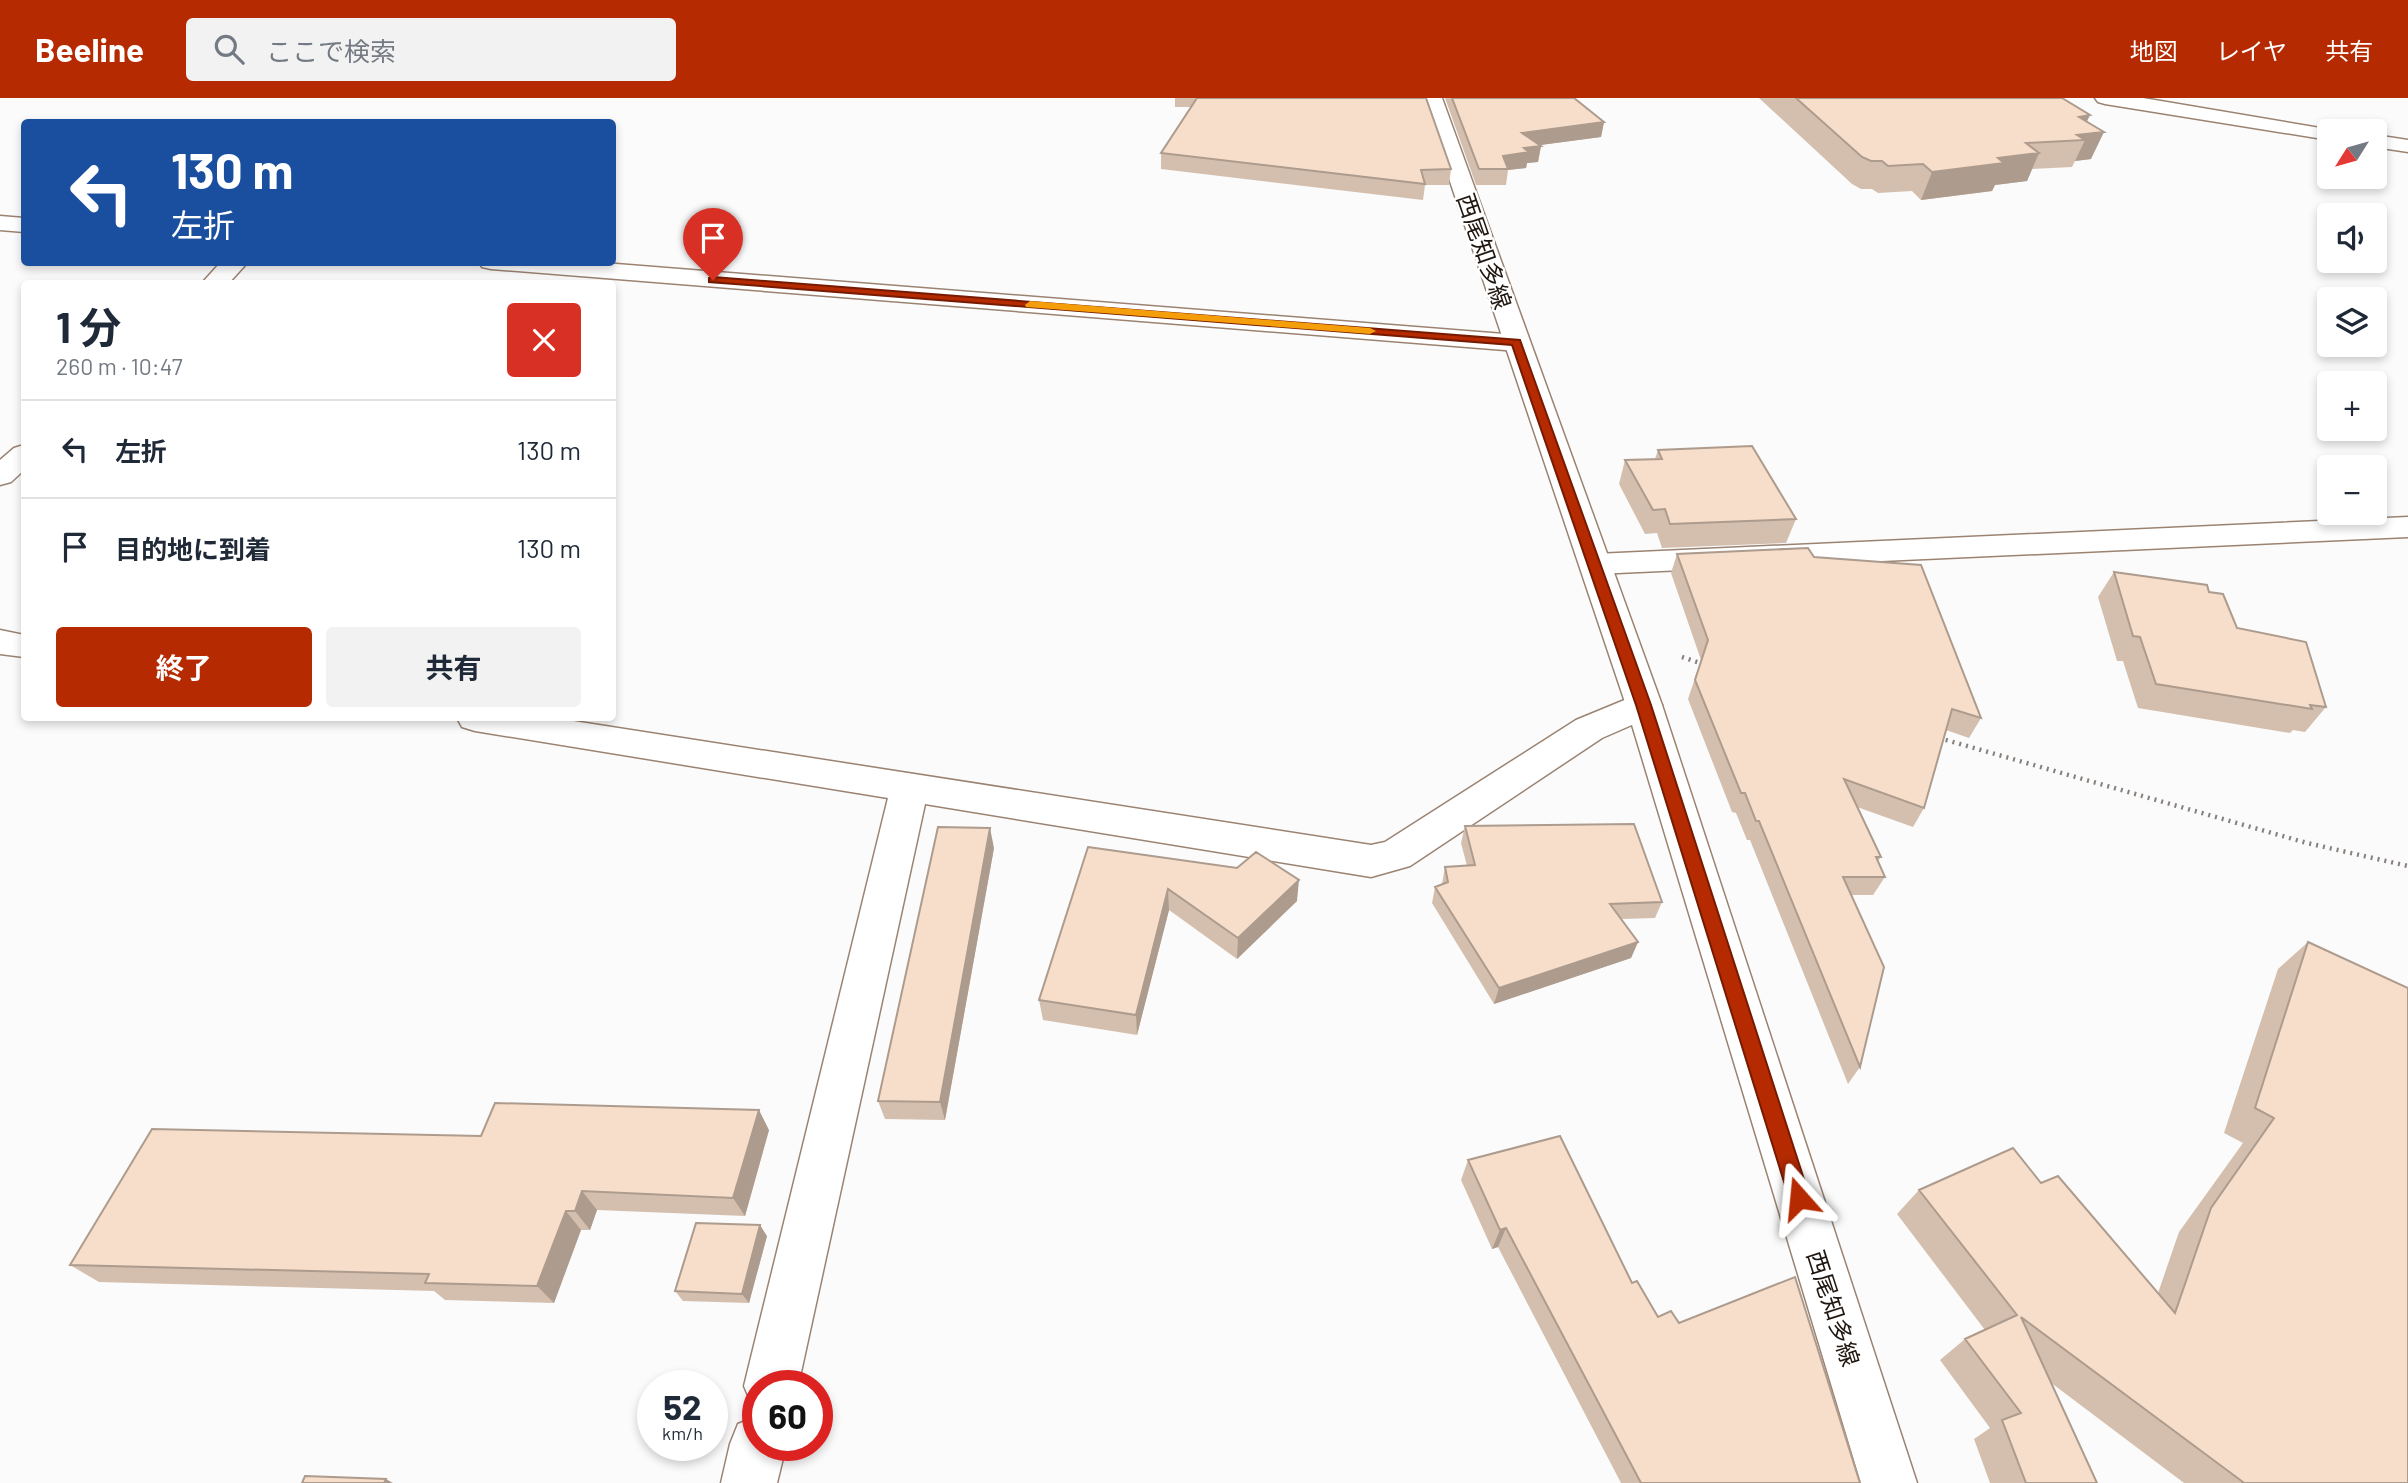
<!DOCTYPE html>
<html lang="ja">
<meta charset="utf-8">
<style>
body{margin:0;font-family:Barlow,"Noto Sans JP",sans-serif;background:#f2f2f3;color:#1f2937;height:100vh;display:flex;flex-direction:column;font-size:26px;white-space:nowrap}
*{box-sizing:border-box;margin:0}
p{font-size:23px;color:#747a83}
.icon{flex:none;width:38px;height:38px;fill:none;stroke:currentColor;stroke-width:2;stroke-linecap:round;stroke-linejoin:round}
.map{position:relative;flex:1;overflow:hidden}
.drawer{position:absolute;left:21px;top:182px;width:595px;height:441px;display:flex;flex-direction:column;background:#fff;border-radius:7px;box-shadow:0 4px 10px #0003}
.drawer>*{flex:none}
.guide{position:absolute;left:21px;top:21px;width:595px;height:147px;border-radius:7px;box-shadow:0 4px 10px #0003;background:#1a4fa0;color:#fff;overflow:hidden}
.needle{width:46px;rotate:233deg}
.buttons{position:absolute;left:2317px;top:21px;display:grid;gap:14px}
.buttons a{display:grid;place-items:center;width:70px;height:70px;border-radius:7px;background:#fff;box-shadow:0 4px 10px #0003;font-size:35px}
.speed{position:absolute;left:637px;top:1272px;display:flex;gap:14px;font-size:35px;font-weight:700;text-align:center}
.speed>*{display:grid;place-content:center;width:91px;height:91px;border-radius:50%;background:#fff;box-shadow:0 4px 10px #0003;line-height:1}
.speed small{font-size:18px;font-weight:400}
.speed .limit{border:10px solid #d22;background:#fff;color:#111}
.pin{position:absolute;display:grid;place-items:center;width:60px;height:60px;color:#fff;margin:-72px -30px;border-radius:50% 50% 50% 0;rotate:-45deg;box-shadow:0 0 7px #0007}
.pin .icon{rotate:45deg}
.me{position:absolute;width:77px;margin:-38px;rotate:342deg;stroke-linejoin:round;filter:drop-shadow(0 0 5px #0008)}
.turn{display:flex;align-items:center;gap:24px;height:147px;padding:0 35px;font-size:32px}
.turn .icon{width:91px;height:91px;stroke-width:2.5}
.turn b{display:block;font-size:49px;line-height:60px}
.round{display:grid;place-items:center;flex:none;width:74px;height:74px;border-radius:7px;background:#f2f2f3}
.head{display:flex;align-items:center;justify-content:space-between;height:119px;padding:0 35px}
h1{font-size:42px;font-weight:700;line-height:52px}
.cta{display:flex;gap:14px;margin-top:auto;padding:14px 35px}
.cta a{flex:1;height:80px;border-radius:7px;background:#b52a01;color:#fff;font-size:28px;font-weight:700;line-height:80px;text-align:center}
.cta a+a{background:#f2f2f3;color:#1f2937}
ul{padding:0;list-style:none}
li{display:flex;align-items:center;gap:21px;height:98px;padding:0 35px;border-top:2px solid #e0e1e3}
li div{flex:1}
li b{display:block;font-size:26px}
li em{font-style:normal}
header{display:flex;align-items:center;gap:42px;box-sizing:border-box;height:98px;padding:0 35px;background:#b52a01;color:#fff}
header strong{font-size:33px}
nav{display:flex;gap:38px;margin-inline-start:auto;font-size:24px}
.search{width:490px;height:63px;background:#f2f2f3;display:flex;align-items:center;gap:18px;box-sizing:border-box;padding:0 24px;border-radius:7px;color:#747a83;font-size:26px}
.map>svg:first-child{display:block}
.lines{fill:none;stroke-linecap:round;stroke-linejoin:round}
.street-casing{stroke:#9b8372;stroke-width:3}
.primary-casing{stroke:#9b8372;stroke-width:3}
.path{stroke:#85807d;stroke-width:4.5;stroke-dasharray:2 5;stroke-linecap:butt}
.street{fill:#fff;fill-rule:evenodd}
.primary{fill:#fff;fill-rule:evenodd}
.wall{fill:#d4bfae}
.shaded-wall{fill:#ad9b8d}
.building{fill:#f7deca;stroke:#ad9b8d;stroke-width:2}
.route{fill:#b52a01;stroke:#761b01;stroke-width:2}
.slow{fill:#f59e0b}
.labels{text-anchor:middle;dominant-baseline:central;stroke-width:5;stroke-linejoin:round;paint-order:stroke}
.street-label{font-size:24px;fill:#201710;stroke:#fff}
</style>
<header>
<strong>Beeline</strong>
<div class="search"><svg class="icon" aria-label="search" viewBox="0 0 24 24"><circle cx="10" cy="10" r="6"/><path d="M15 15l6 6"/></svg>ここで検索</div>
<nav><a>地図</a><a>レイヤ</a><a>共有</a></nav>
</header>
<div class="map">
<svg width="2408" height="1385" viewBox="0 0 2408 1385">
<rect width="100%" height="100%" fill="#fbfbfb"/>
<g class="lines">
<g class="street-casing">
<path id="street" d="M2095 0H2143L2338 33H2329V42L2105 6 2098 4Z
M2375 37 2408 42V54L2375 49Z
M0 118 24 120V134L0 132Z
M221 164H248L228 186H201Z
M479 164H591L1517 237 1526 239 1530 245 1526 251 1517 253 491 171 482 169Z
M24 347V372L11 384 0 387V362L14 350Z
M2408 419V439L1596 476 1585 473 1580 466 1585 459 1596 456Z
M0 532 24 537V559L0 556Z
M1644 594 1657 598 1662 607 1657 616 1602 640 1410 768 1371 779 925 706 798 1288H758V1310L752 1307 744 1288 888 700 475 633 462 629 457 620H554L1371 747 1385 744 1576 622Z
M758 1318V1348H786L777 1385H721L730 1346 738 1326Z"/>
</g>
<g class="primary-casing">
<path id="primary" d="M1422 0H1442L1662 607 1917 1385H1861L1626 607Z"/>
</g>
<path class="path" d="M1682 559 1703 566
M1939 640 2307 745 2408 768"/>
<use href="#street" class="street"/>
<use href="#primary" class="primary"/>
</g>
<path class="wall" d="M1175 0H1426L1451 71 1449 87H1425L1423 102 1161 71V55L1191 9H1175Z
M1445 0H1574L1604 24 1601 39 1539 47 1541 48 1538 64 1527 65 1526 70 1508 72 1506 87H1476Z
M1759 0H2062L2087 24 2091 61 2075 63 2072 69 2032 71 2027 83 1995 87 1992 93 1921 102 1912 93 1878 95 1872 91H1861L1852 86Z
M1658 352 1796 421 1786 445 1662 450 1657 435 1645 436 1619 386 1625 362 1655 361Z
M1677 456 1814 459 1981 620 1969 640 1946 632 1924 710 1913 729 1857 709 1881 759 1878 763 1885 779 1873 797H1852L1860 969 1848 986 1750 742H1747L1736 715 1732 714 1688 601 1701 562 1671 475Z
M2114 474 2209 494 2237 530 2326 609 2305 634 2293 632 2290 635 2138 610 2123 563H2117L2098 499Z
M1465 728 1662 804 1655 820 1621 821 1638 844 1631 860 1494 906 1432 805 1435 789 1442 786 1445 769 1467 768 1461 745Z
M1088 749 1297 803 1237 861 1169 812 1137 937 1043 922 1039 902Z
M994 750 945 1022 885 1021 878 1003Z
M2308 844 2408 1385H2184L2050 1284 2097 1385H1990L1974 1341 1990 1330 1940 1262 1965 1241 1985 1232 1897 1116 1919 1092 2041 1085 2158 1195 2179 1134 2243 1045 2224 1035 2278 871Z
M769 1032 745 1118 597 1112 590 1132H581L554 1205 445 1202 434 1193 99 1184 70 1167 481 1038Z
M1468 1062 1632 1185 1658 1219 1679 1225 1860 1385H1621L1498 1149 1492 1151 1461 1082Z
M767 1138 749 1205 683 1203 675 1193Z"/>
<path class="shaded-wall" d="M2090 17 2081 36 2104 34 2091 61 2075 63 2085 42 2068 43 2079 19Z
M1604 24 1601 39 1519 50 1522 35Z
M1541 48 1538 64 1527 65 1526 70 1508 72 1503 58 1524 50Z
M2039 55 2027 83 1995 87 1992 93 1921 102 1932 74 1998 60Z
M990 730 994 750 945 1022 940 1004Z
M1299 782 1297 803 1237 861 1238 840Z
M1168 791 1169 812 1137 937 1136 917Z
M1638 844 1631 860 1494 906 1499 890Z
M759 1012 769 1032 745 1118 733 1100Z
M582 1093 597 1112 590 1132 575 1113Z
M566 1113 581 1132 554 1205 537 1188Z
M760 1127 767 1138 749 1205 742 1196Z
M1506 1130 1498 1149 1492 1151 1500 1132Z
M386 1381 393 1385H384Z"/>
<path class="building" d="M1197 0H1426L1451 71 1421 72 1425 86 1161 55Z
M1452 0H1574L1604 24 1522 35 1541 48 1524 50 1529 54 1503 58 1508 71H1479Z
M1796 0H2062L2090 17 2079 19 2104 34 2077 37 2085 42 2026 45 2039 55 1998 60 2004 65 1932 74 1923 66 1888 68 1882 63H1871L1862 59Z
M1752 348 1796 421 1670 426 1665 411 1653 412 1625 362 1662 361 1658 352Z
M1808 450 1814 459 1921 467 1981 620 1952 611 1924 710 1844 681 1881 759H1876L1885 779H1843L1884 869 1860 969 1759 723H1756L1745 695H1741L1695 582 1708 542 1677 456Z
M2114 474 2207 487 2209 494 2223 496 2237 530 2306 544 2326 609 2310 607 2312 611 2156 586 2140 539 2133 538Z
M1634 726 1662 804 1610 806 1638 844 1499 890 1435 789 1448 784 1445 769 1475 767 1465 728Z
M938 729 990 730 940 1004 878 1003Z
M1088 749 1237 770 1256 754 1299 782 1238 840 1168 791 1136 917 1039 902Z
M2308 844 2408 890V1385H2242L2243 1384 2021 1219 2097 1385H2026L2002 1322 2021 1315 1965 1241 2017 1217 1919 1092 2013 1050 2041 1085 2058 1078 2175 1215 2211 1110 2274 1020 2255 1010Z
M495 1005 759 1012 733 1100 582 1093 575 1113H566L537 1188 425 1185 429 1176 70 1167 152 1031 481 1038Z
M1560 1038 1632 1185 1637 1183 1658 1219 1671 1213 1679 1225 1795 1179 1860 1385H1641L1506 1130 1500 1132 1468 1062Z
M696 1125 760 1127 742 1196 675 1193Z
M305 1378 386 1381 384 1385H302Z"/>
<path class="route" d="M713 179 1520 242 1651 607 1810 1100 1807 1107 1799 1109 1792 1107 1789 1100 1636 607 1512 247 709 184V180Z"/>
<path class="slow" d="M1030 203 1370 230 1376 233 1370 236 1026 209 1025 207Z"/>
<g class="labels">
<g class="street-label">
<text transform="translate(1485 153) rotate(71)">西尾知多線</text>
<text transform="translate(1834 1210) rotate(72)">西尾知多線</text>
</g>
</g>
</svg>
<div class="buttons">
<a><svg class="needle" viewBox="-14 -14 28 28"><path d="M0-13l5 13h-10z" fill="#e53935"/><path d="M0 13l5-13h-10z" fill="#747a83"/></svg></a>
<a><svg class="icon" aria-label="sound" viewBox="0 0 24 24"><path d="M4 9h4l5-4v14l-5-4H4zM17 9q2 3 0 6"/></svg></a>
<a><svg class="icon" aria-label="layers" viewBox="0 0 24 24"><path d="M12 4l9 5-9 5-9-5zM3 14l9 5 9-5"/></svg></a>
<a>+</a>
<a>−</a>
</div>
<div class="speed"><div>52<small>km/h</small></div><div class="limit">60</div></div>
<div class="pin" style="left:713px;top:182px;background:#d93025"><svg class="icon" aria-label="arrive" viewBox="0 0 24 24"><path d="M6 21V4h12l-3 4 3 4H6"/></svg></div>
<svg class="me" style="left:1799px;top:1100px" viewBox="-20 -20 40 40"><path d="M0-17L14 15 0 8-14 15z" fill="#b52a01" stroke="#fff" stroke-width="4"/></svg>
<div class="guide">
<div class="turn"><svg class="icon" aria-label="left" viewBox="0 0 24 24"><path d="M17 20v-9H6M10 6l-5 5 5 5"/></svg><div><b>130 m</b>左折</div></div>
</div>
<section class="drawer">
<div class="head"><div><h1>1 分</h1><p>260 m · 10:47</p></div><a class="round" style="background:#d93025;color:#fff"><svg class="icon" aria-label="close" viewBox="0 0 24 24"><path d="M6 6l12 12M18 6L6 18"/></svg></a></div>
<ul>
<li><svg class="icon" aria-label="left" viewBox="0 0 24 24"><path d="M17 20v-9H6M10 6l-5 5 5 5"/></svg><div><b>左折</b></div><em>130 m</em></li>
<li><svg class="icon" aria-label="arrive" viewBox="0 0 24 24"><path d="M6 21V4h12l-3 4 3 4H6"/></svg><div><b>目的地に到着</b></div><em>130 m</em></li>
</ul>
<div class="cta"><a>終了</a><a>共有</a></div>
</section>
</div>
